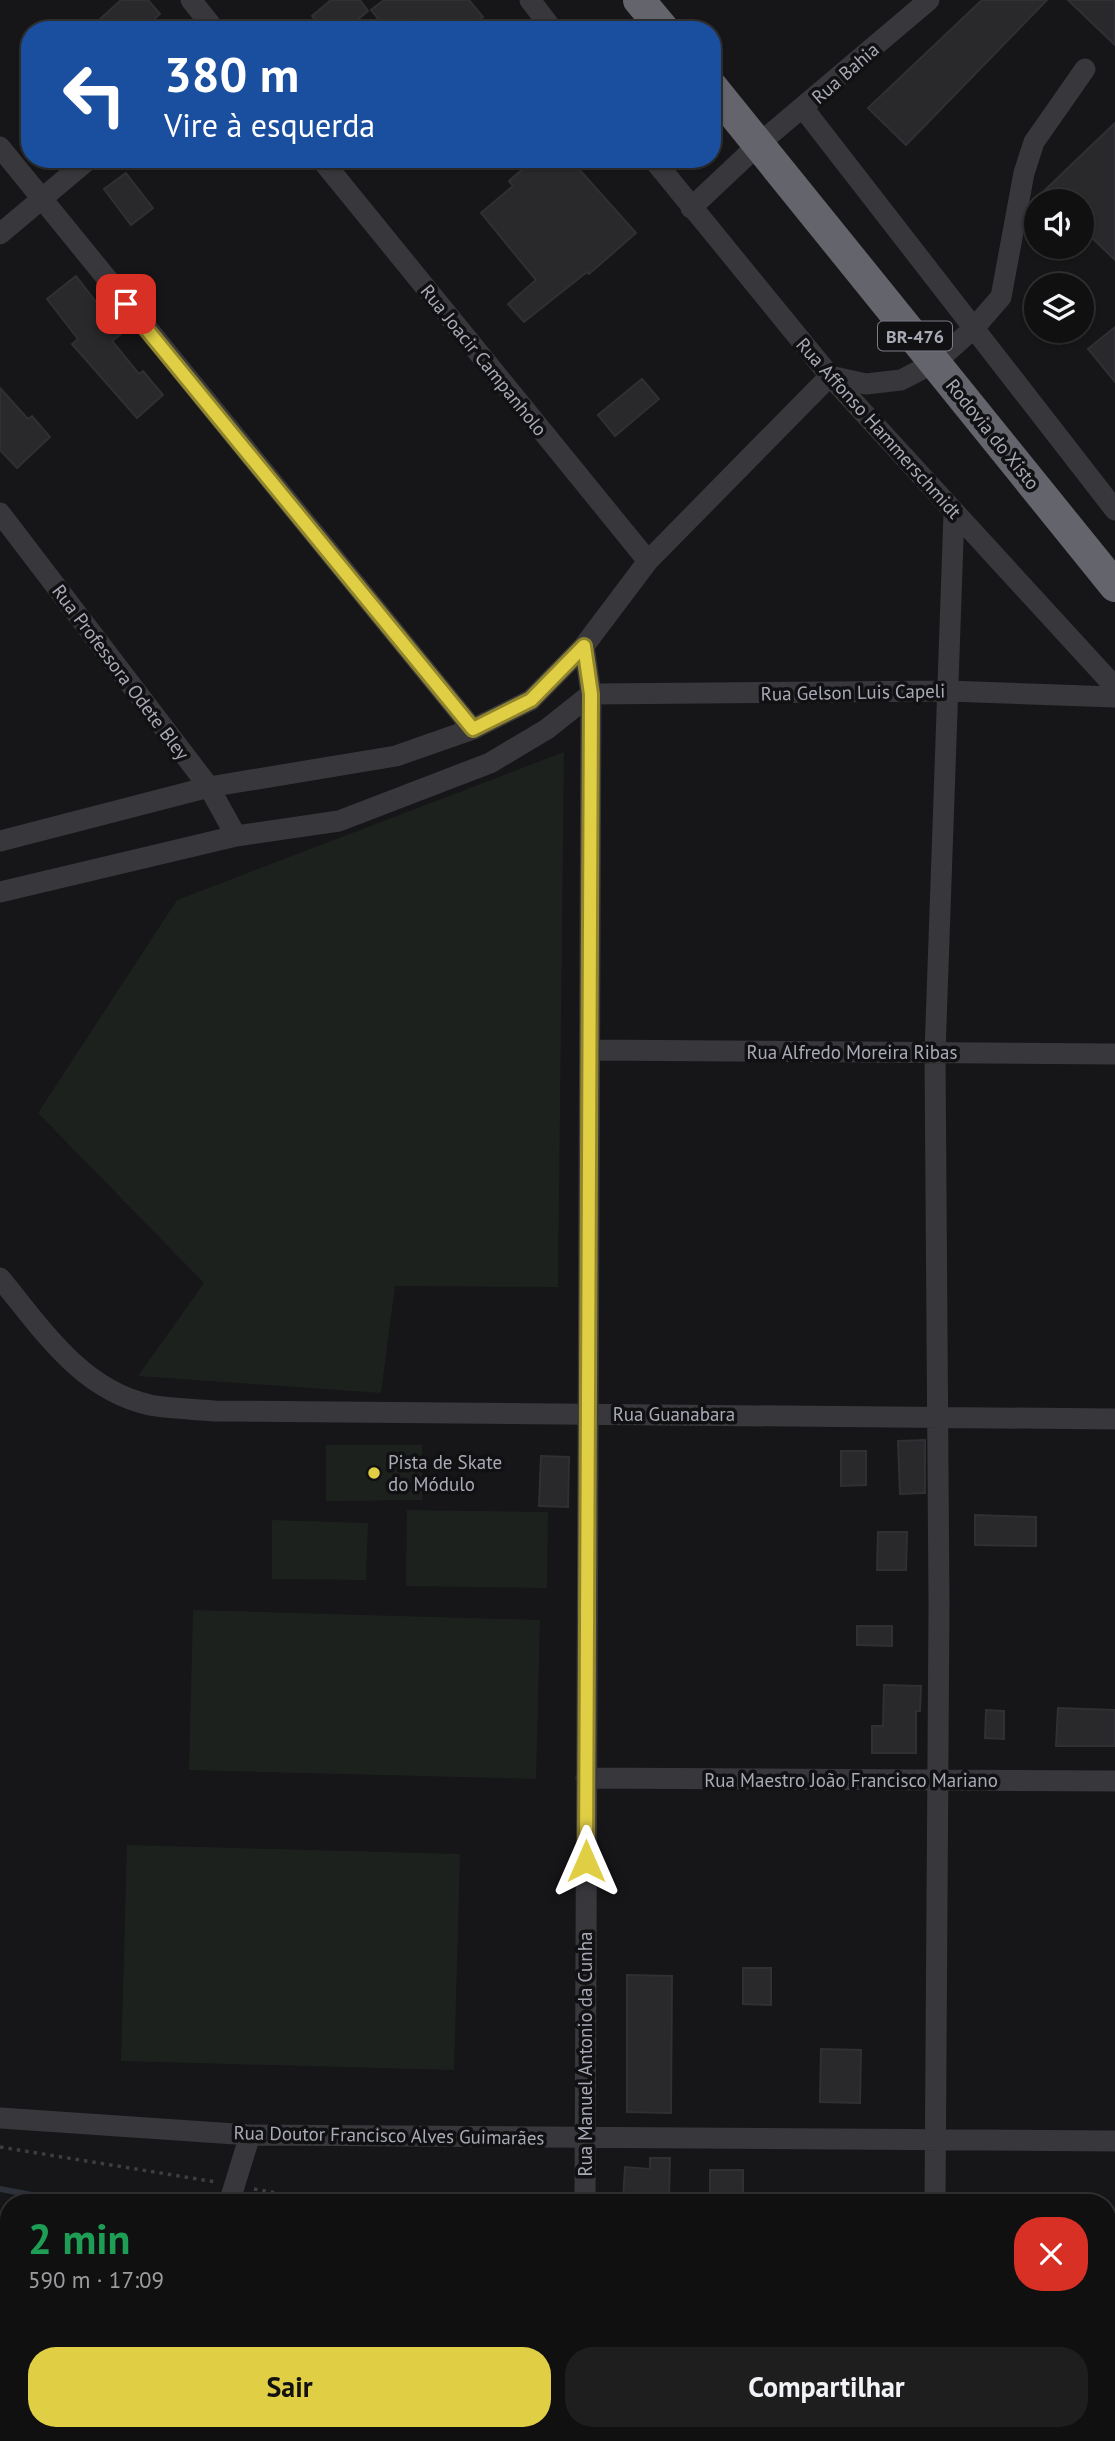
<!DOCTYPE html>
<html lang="pt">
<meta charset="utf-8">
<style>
body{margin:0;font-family:"PT Sans",sans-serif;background:#1e1e1f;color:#f1f3f6;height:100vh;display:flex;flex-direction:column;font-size:26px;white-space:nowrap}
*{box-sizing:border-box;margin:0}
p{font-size:23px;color:#9c9d9f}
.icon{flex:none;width:38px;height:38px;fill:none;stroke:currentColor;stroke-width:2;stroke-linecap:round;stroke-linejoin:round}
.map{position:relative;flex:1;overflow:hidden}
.panel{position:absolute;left:0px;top:2194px;width:1116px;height:247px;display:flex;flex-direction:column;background:#101011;border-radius:28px 28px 0 0;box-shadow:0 2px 5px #0004,0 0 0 2px #303031}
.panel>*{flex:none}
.banner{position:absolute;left:21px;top:21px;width:700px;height:147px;border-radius:28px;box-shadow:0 2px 5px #0004,0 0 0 2px #303031;background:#1a4fa0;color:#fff;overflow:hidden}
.controls{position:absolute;left:1024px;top:189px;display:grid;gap:14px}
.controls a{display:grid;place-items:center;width:70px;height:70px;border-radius:50%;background:#101011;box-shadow:0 2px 5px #0004,0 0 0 2px #303031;font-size:35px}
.pin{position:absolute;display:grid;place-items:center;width:60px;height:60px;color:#fff;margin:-30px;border-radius:14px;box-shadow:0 4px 10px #0006}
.me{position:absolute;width:77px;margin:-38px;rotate:0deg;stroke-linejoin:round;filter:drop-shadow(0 0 5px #0008)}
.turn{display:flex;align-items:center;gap:24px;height:147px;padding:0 28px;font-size:32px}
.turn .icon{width:91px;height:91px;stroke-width:2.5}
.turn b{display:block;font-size:49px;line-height:60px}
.round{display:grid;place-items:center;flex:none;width:74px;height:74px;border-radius:28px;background:#1e1e1f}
.overview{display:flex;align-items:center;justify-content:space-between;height:119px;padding:0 28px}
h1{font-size:42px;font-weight:600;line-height:52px;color:#1e9e55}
.button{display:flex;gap:14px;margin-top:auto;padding:14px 28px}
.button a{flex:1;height:80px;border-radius:28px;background:#e0ce44;color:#111;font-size:28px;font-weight:600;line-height:80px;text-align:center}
.button a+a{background:#1e1e1f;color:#f1f3f6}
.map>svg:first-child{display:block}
.green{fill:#1c211e}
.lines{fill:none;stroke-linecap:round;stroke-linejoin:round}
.stream{stroke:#2d313a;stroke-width:6}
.building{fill:#29282b;stroke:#302f33;stroke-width:2}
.path{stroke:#3d3d42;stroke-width:3.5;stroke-dasharray:3.5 5;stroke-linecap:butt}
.minor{stroke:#37373c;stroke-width:21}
.highway{stroke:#63646c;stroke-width:32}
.route-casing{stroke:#92862c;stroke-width:18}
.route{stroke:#e0ce44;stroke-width:12}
.poi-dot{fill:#e0ce44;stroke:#111012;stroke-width:2.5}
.labels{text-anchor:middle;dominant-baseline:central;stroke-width:7;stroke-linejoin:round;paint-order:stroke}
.shield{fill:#111012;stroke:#7b7c85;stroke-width:2}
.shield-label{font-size:18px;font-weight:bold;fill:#a8aab6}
.street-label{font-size:19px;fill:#a8aab6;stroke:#111012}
.poi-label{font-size:19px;fill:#a8aab6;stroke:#111012;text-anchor:start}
</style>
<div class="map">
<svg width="1115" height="2441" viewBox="0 0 1115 2441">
<rect width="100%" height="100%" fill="#161517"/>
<path class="green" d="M564 752 558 1287 395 1286 381 1393 138 1376 204 1283 38 1113 177 900Z
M326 1445H422V1500L326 1501Z
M407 1510 548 1512 547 1588 406 1586Z
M272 1520 368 1523 366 1580 272 1579Z
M193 1610 540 1620 536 1779 189 1770Z
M127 1845 460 1854 454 2070 121 2061Z"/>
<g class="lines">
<path class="stream" d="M0 2189 74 2203
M847 2432 882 2441
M1094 2441 1115 2439"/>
</g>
<path class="building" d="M121 0H148L160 14 142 30H88Z
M331 0H360L368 11 345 30H323L312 16Z
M384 0H469L483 17 479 20 488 30H424L415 19 402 30H387L371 10Z
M982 0H1047L906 145 868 108Z
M1068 0H1115V45Z
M1115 123V260L1082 228V201H1055L1044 191Z
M534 159H570L636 233 589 274 587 272 524 322 508 304 536 280 481 213 513 186 509 181Z
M126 173 153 208 131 225 104 189Z
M76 276 121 334 112 341 139 374 143 371 163 395 137 418 72 344 78 339 47 299Z
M1115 327V382L1088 349Z
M642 379 659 399 615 436 598 415Z
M0 388 28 419 32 416 50 437 17 468 0 450Z
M925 1440V1493L900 1494 898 1441Z
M841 1451H866V1485L841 1486Z
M541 1456 569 1457 568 1507 539 1506Z
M975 1515 1036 1517V1546L975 1545Z
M878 1532H907L906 1570H877Z
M857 1626H892V1646L857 1645Z
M884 1685 921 1686 920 1711H916V1753H872V1726H883Z
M1058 1708 1115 1710V1746H1056Z
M986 1710 1004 1711V1739L985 1738Z
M743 1968H771V2005L743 2004Z
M627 1975 672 1976 671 2113 627 2112Z
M821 2049 861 2050 860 2103 820 2102Z
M650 2158H670L669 2197 623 2199 625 2167 650 2169Z
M710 2170H743V2203H710Z"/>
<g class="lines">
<path class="path" d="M0 2147 216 2182
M254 2189 331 2203"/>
<path class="minor" d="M191 0 215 30
M530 0 553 30
M803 108 1115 510
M0 147 473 729
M321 159 648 561
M653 159 830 376 1115 687
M691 208 760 143 929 0
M0 234 89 159
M0 513 209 787 236 836
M584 646 591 694 585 2203
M0 841 209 787 396 756 473 729 531 700 584 646 648 561 830 376 866 384 901 380 936 362 974 328 1001 297 1024 173 1034 142 1085 69
M0 892 236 836 339 821 490 763 547 729 591 694 948 691 1115 697
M590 1050 1115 1054
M0 1278C42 1329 81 1390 150 1405 171 1409 194 1409 215 1411L1115 1419
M586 1778 1115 1781
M0 2118 250 2135 1115 2141
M229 2203 250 2135
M935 2203 939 1605 935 1053 954 513
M0 2344 9 2342
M243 2432 245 2441
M937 2441 938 2432"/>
<path class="highway" d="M639 0 664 30
M712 87 1115 586"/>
</g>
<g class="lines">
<g class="route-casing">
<path id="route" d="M126 304 473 729 531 700 584 646 591 694 586 1861"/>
</g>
<use href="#route" class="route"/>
</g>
<circle class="poi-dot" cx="374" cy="1473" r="7"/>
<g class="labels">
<rect class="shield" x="878" y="321.5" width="74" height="29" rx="5"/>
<g class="shield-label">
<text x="915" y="336">BR-476</text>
</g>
<g class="street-label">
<text transform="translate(845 73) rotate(-41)">Rua Bahia</text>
<text transform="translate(484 360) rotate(51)">Rua Joacir Campanholo</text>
<text transform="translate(879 428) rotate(48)">Rua Affonso Hammerschmidt</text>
<text transform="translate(993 434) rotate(51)">Rodovia do Xisto</text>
<text transform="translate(121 672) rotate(53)">Rua Professora Odete Bley</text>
<text transform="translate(853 692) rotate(-1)">Rua Gelson Luis Capeli</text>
<text x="852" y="1052">Rua Alfredo Moreira Ribas</text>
<text x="674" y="1414">Rua Guanabara</text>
<text x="851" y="1780">Rua Maestro João Francisco Mariano</text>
<text transform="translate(585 2054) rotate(-90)">Rua Manuel Antonio da Cunha</text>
<text transform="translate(389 2135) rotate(1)">Rua Doutor Francisco Alves Guimarães</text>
</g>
<g class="poi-label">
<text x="388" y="1462">Pista de Skate<tspan x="388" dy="22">do Módulo</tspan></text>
</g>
</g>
</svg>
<div class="controls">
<a><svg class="icon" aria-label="sound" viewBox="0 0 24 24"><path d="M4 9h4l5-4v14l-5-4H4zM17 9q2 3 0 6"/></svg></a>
<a><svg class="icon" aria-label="layers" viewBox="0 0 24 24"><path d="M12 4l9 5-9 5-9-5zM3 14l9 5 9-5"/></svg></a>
</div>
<div class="pin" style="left:126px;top:304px;background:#d93025"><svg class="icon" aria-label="arrive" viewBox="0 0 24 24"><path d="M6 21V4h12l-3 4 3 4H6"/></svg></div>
<svg class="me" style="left:586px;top:1861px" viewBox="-20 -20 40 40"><path d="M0-17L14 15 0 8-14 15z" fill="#e0ce44" stroke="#fff" stroke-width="4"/></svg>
<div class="banner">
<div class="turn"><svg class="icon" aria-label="left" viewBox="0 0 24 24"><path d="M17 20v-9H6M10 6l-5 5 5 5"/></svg><div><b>380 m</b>Vire à esquerda</div></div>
</div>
<section class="panel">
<div class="overview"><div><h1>2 min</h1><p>590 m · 17:09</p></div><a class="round" style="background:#d93025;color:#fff"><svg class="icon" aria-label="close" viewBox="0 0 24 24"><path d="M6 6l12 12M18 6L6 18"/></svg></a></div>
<div class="button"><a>Sair</a><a>Compartilhar</a></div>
</section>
</div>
